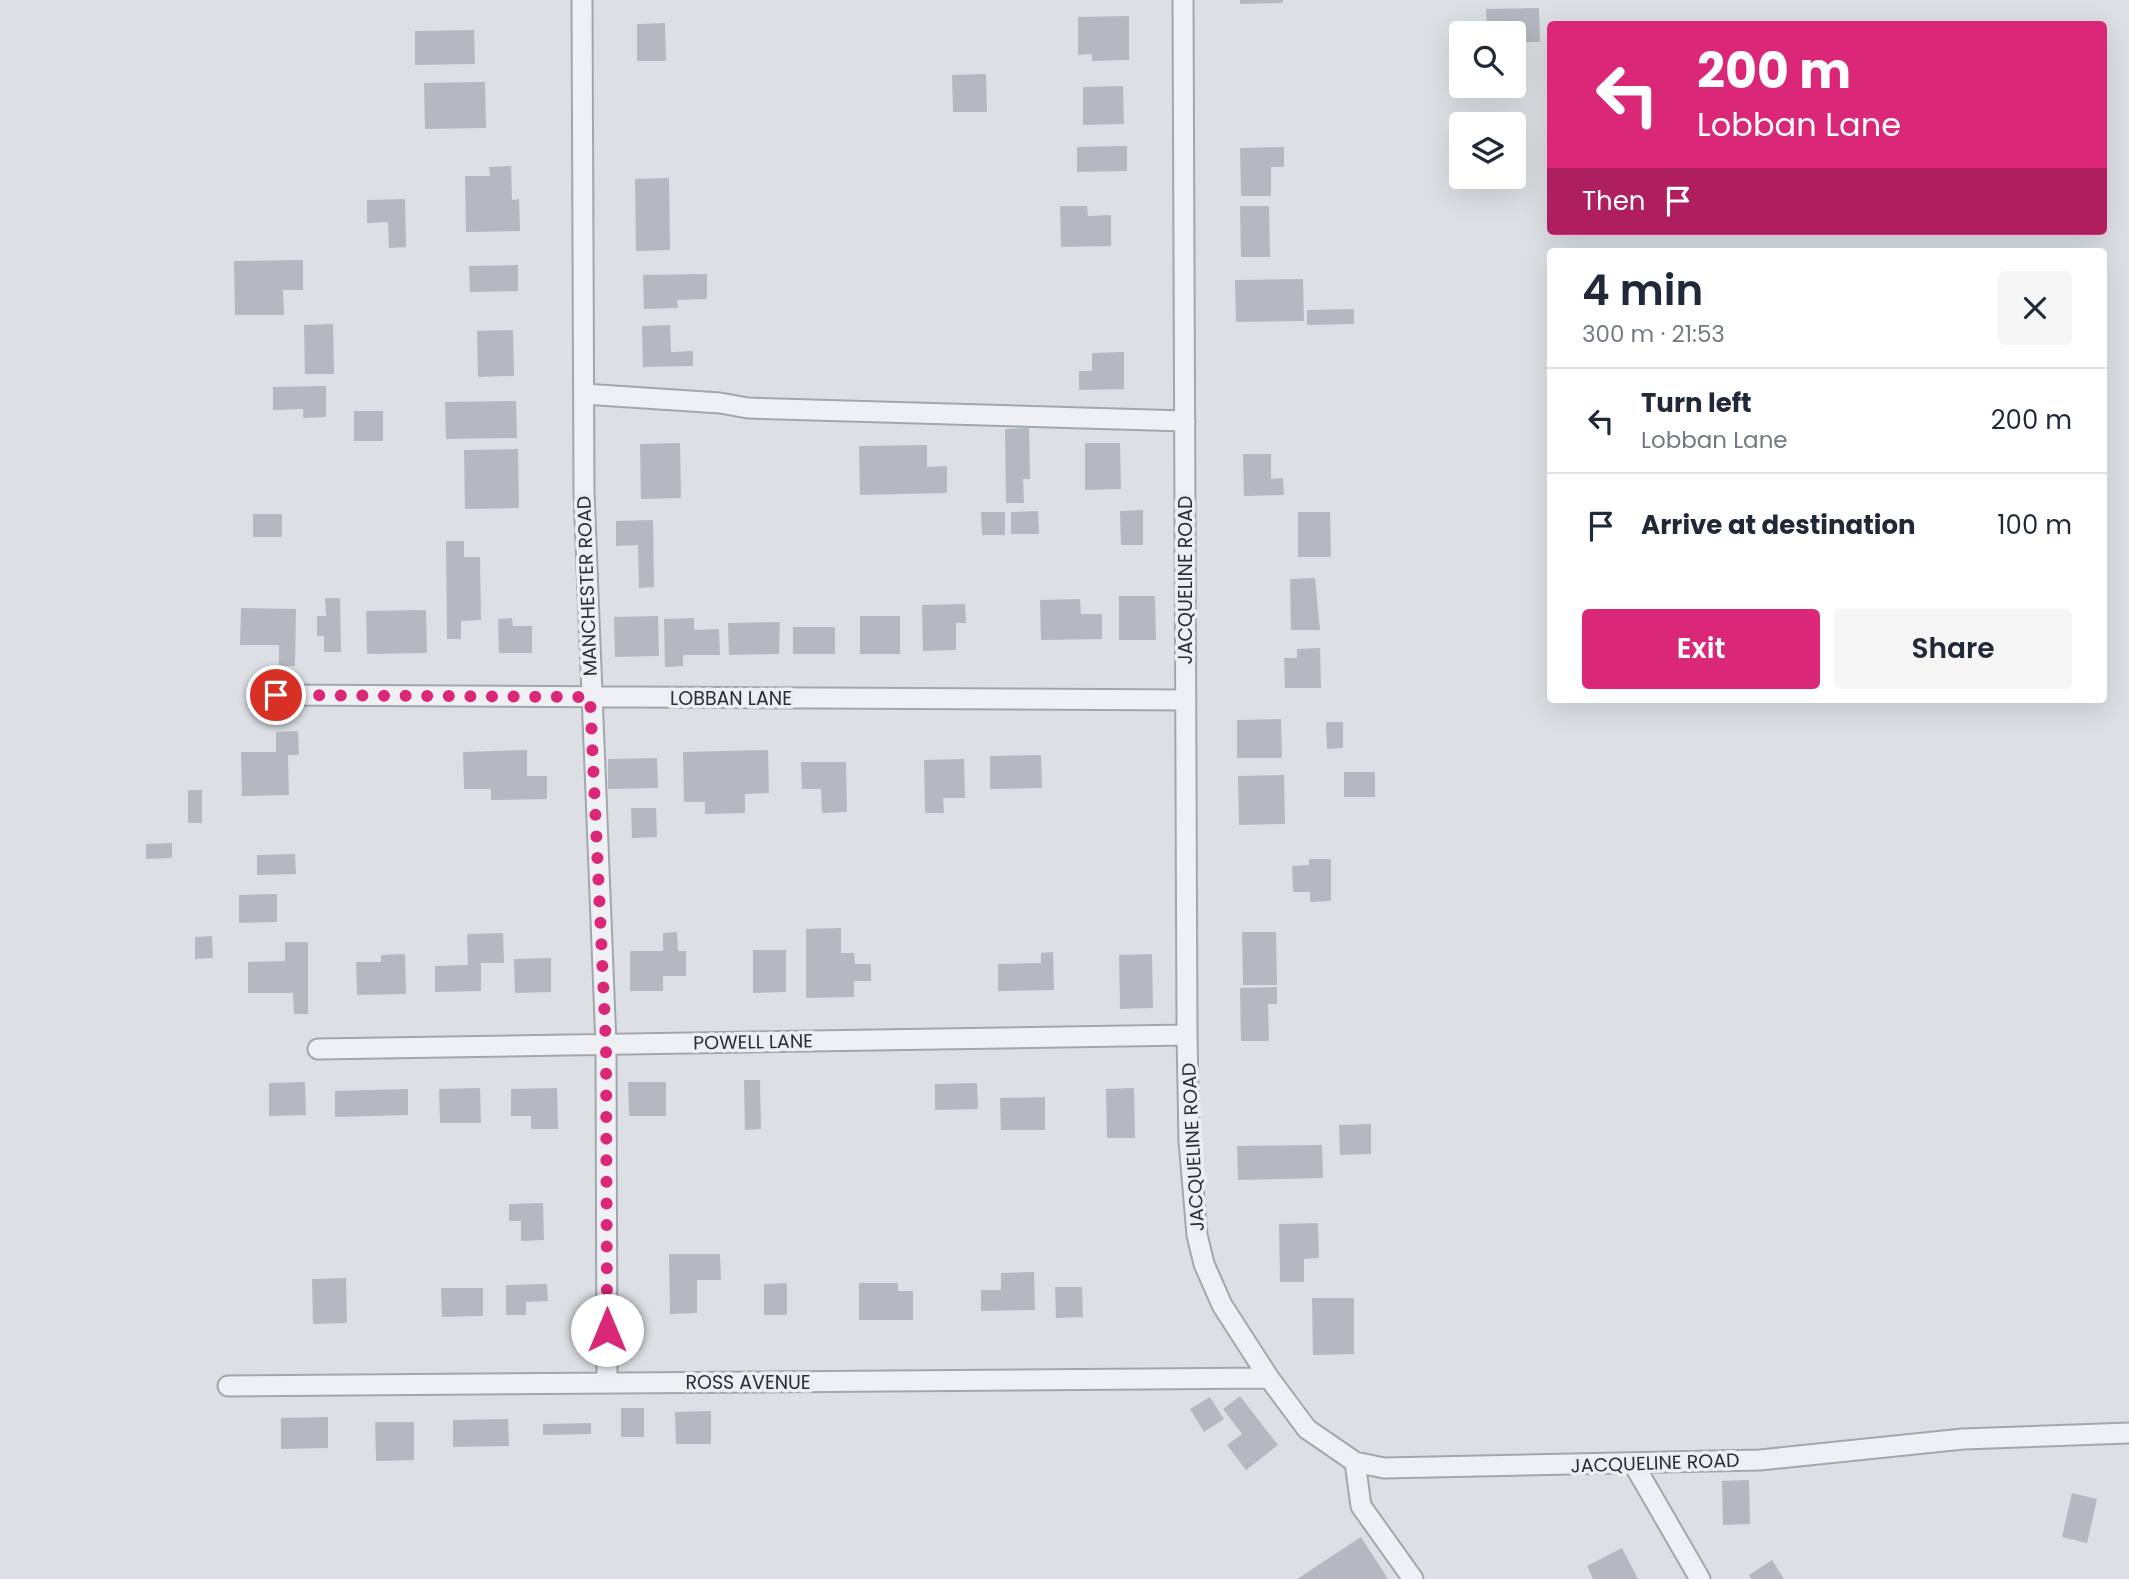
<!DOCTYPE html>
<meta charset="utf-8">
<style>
body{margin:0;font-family:Poppins,sans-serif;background:#f6f6f7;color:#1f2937;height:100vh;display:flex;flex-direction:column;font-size:26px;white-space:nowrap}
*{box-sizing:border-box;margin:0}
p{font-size:23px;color:#747a83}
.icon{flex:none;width:38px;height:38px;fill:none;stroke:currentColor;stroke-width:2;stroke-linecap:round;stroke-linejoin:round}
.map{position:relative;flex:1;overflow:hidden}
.drawer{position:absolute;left:1547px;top:248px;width:560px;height:455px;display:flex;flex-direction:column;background:#fff;border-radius:7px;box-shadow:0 7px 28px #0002}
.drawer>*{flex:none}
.hud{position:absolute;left:1547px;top:21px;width:560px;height:214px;border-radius:7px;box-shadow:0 7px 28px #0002;background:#db2777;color:#fff;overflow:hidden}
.tools{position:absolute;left:1449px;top:21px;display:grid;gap:14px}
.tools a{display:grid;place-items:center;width:77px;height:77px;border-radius:7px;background:#fff;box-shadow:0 7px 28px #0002;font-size:35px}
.pin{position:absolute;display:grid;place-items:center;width:60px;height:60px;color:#fff;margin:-30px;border:4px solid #fff;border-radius:50%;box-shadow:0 2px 7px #0007}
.me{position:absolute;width:77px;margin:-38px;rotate:0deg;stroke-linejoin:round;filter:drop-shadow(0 0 5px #0008)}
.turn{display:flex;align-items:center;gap:24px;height:147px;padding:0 35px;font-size:32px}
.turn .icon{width:91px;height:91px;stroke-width:2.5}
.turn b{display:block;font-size:49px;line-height:60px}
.then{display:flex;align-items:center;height:66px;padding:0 35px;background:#0003;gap:14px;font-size:26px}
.round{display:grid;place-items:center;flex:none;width:74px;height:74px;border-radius:7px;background:#f6f6f7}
.headline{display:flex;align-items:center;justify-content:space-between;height:119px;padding:0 35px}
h1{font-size:42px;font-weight:600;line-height:52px}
.primary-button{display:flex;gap:14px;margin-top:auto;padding:14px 35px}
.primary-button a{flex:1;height:80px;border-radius:7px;background:#db2777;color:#fff;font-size:28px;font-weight:600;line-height:80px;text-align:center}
.primary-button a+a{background:#f6f6f7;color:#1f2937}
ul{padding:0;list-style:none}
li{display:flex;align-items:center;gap:21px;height:105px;padding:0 35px;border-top:2px solid #e0e1e3}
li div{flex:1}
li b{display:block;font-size:26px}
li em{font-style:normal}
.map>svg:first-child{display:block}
.building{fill:#b4b9c1}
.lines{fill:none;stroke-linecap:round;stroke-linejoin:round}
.minor-casing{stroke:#a2a7ae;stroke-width:23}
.minor{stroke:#eef0f4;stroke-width:19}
.route{stroke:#db2777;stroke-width:12;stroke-dasharray:0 21.6}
.labels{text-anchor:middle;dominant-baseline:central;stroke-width:7;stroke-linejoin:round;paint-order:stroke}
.street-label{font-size:19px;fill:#272f3a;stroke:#ebeff3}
</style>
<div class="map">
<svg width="2129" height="1579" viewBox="0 0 2129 1579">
<rect width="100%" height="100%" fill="#dce0e5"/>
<path class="building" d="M1240 0H1283V3L1240 4Z
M1539 8 1540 42H1524V49H1514V33H1487L1486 9Z
M1129 16V60L1092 61V54L1078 55V17Z
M665 23 666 61H637V24Z
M474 30 475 64 415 65V31Z
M986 74 987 112H953L952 75Z
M485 82 486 128 425 129 424 83Z
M1123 86 1124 124 1083 125V87Z
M1127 146V171L1077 172V147Z
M1284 147V167H1271V196H1241L1240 148Z
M511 166 512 200 519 199 520 231 466 232 465 176H490L489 167Z
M669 178 670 250 636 251 635 179Z
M405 199 406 247 389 248 388 222 367 223V200Z
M1060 206H1087L1088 216 1111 215V246L1061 247Z
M1240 206H1269L1270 257H1241Z
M303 260V290H283L284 315H235L234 261Z
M518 265V291L470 292 469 266Z
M707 274V299L677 300 678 308 644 309 643 275Z
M1303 279 1304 321 1236 322 1235 280Z
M1354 309V324L1307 325V310Z
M333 324 334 374H305L304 325Z
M670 325 671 352 693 351V366L643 367 642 326Z
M513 330 514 376 478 377 477 331Z
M1124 352V389L1079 390V371H1092V353Z
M326 386V417L303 418V409L273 410V387Z
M516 401 517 438 446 439 445 402Z
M354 411H383V441H354Z
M1029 428 1030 479H1023L1024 503H1006L1005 429Z
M680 443 681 498 641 499 640 444Z
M1085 443H1120L1121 489 1085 490Z
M927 445V467L947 466V493L860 495 859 446Z
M518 449 519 508 465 509 464 450Z
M1243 454H1271V479L1283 478 1284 495 1244 496Z
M1143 510V545H1121L1120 511Z
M1038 511 1039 534H1011V512Z
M981 512H1005V535H982Z
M1298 512H1330L1331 557H1298Z
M253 514H282V537H253Z
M653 520 654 587 639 588 638 545 616 546V521Z
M446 541H464V557H480L481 620 461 621V639H447Z
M1315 578 1320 630H1291L1290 579Z
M1119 596H1155L1156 640H1119Z
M325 598H340L341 652H324V636H317V616H326Z
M1080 599 1081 614H1102V639L1041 640 1040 600Z
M965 604 966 623H956V650L923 651 922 605Z
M241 608 296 609 295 666H279V645H240Z
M426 610 427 653 367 654 366 611Z
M658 616 659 656 615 657 614 617Z
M860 616H900V654H860Z
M512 618 513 626H532V653H499L498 619Z
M694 618V630L719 629 720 655H683V666L665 667 664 619Z
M780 622 779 654 729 655 728 623Z
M793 627H835V654H793Z
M1320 648 1321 688H1285L1284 658H1297V649Z
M1281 719 1282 758H1237V720Z
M1326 722H1343V748L1327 749Z
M298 731 299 755H288L289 795 242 796 241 752H276V732Z
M527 750V776H547V799L491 800V789H464L463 752Z
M768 750 769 793 745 794V813L705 814V802H684L683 752Z
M1041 755 1042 788 990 789V756Z
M657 758 658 788 608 789V759Z
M964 759 965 798H943L944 813H925L924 760Z
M801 762H846L847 812 822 813 821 789H802Z
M1344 772H1375V797H1344Z
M1284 775 1285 824 1239 825 1238 776Z
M188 790H202V823H188Z
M631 808H656L657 837 632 838Z
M172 843V858L146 859V844Z
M295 854 296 874 257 875V855Z
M1309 859H1331V901L1310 902V892H1293L1292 866 1309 865Z
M277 894V922L239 923V895Z
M841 928V953H854L855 964H871V981H854V997L806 998V929Z
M677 932 678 951H686V976H663V991H630V951H663V933Z
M1242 932H1276L1277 985H1243Z
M503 933 504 963H481V991L435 992V966L468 965 467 934Z
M212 936 213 958 195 959V937Z
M285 942H308V1014H294L293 993H248V962L285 961Z
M753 950H786V992L753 993Z
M1053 952 1054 990 998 991V964L1041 963V953Z
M405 954 406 994 357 995 356 962H381V955Z
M1152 954 1153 1008 1120 1009 1119 955Z
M551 958V992L515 993 514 959Z
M1277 987V1004H1268L1269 1041H1241L1240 988Z
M744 1080H760L761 1129 745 1130Z
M305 1082 306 1115 269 1116V1083Z
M628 1082H666V1116H629Z
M977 1083 978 1109 935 1110V1084Z
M480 1088 481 1123H440L439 1089Z
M557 1088 558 1129H531V1116H511V1089Z
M1134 1088 1135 1138H1107L1106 1089Z
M408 1089V1115L335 1117V1091Z
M1045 1097V1130H1001L1000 1098Z
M1371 1124V1154L1340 1155 1339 1125Z
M1322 1145 1323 1178 1238 1180 1237 1146Z
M543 1203 544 1240 521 1241V1221H509V1204Z
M1318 1223 1319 1258 1304 1259V1282H1280L1279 1224Z
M669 1254H720L721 1280H697V1313L670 1314Z
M1034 1272 1035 1310 981 1311V1290H1001V1273Z
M346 1278 347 1323 313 1324 312 1279Z
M787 1283V1315H764V1284Z
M859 1283H898V1291H913V1320H859Z
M547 1284 548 1301 526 1302V1315H506V1285Z
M1055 1287H1082L1083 1317 1056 1318Z
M441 1288H483V1316L442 1317Z
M1312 1298H1354V1354L1313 1355Z
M1240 1396 1278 1445 1246 1470 1227 1445 1242 1434 1223 1409Z
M1210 1397 1224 1419 1204 1432 1190 1409Z
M621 1408H644V1437H621Z
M711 1411V1444H676L675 1412Z
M328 1417V1448L281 1449V1418Z
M508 1419 509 1446 453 1447V1420Z
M375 1422H414V1460L376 1461Z
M591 1423V1434L543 1435V1424Z
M1749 1480 1750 1524 1723 1525 1722 1481Z
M2072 1493 2097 1499 2087 1543 2062 1537Z
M1361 1537 1388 1579H1297Z
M1622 1548 1638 1579H1593L1587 1566Z
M1772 1560 1784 1579H1751L1749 1575Z"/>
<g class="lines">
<g class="minor-casing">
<path id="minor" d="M582 0 584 493 606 1045 607 1382
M1183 0 1187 1035 1189 1141 1197 1235 1204 1264 1222 1305 1269 1378 1307 1429 1355 1462 1384 1468 1760 1460 1963 1439 2129 1433
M584 394 720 403 748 408 1185 421
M276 695 1186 700
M318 1049 1187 1035
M228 1386 1269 1378
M1355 1462 1361 1506 1413 1579
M1633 1463 1700 1579"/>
</g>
<use href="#minor" class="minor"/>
</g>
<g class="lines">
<path class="route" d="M276 695 590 697 606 1045 607 1330"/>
</g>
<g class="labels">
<g class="street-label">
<text transform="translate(1185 580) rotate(-90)">JACQUELINE ROAD</text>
<text transform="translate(587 586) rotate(-92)">MANCHESTER ROAD</text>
<text x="731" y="698">LOBBAN LANE</text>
<text transform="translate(753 1042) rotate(-1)">POWELL LANE</text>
<text transform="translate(1193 1147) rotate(-93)">JACQUELINE ROAD</text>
<text x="748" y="1382">ROSS AVENUE</text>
<text transform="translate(1655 1463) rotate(-2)">JACQUELINE ROAD</text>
</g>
</g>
</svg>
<div class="tools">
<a><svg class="icon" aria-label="search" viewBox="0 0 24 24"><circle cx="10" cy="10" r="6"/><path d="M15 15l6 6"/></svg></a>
<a><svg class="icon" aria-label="layers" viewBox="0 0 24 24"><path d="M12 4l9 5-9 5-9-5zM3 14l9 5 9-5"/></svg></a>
</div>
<div class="pin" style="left:276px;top:695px;background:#d93025"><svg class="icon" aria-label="arrive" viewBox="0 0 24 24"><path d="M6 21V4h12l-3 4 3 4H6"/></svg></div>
<svg class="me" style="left:607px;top:1330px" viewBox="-20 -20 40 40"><circle r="19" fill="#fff"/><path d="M0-13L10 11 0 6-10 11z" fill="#db2777"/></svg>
<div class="hud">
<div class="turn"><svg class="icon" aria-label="left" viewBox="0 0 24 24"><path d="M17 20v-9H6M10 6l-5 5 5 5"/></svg><div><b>200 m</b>Lobban Lane</div></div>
<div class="then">Then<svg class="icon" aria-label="arrive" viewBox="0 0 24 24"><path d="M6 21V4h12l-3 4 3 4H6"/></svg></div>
</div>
<section class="drawer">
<div class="headline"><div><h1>4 min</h1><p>300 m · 21:53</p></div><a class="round"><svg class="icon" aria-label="close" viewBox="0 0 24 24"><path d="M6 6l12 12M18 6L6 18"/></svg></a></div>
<ul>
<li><svg class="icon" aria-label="left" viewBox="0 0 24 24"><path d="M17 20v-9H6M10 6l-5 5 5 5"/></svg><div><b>Turn left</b><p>Lobban Lane</p></div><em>200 m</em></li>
<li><svg class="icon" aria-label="arrive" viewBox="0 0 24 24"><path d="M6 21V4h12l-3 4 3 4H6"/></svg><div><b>Arrive at destination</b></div><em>100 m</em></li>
</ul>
<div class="primary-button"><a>Exit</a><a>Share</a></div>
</section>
</div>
